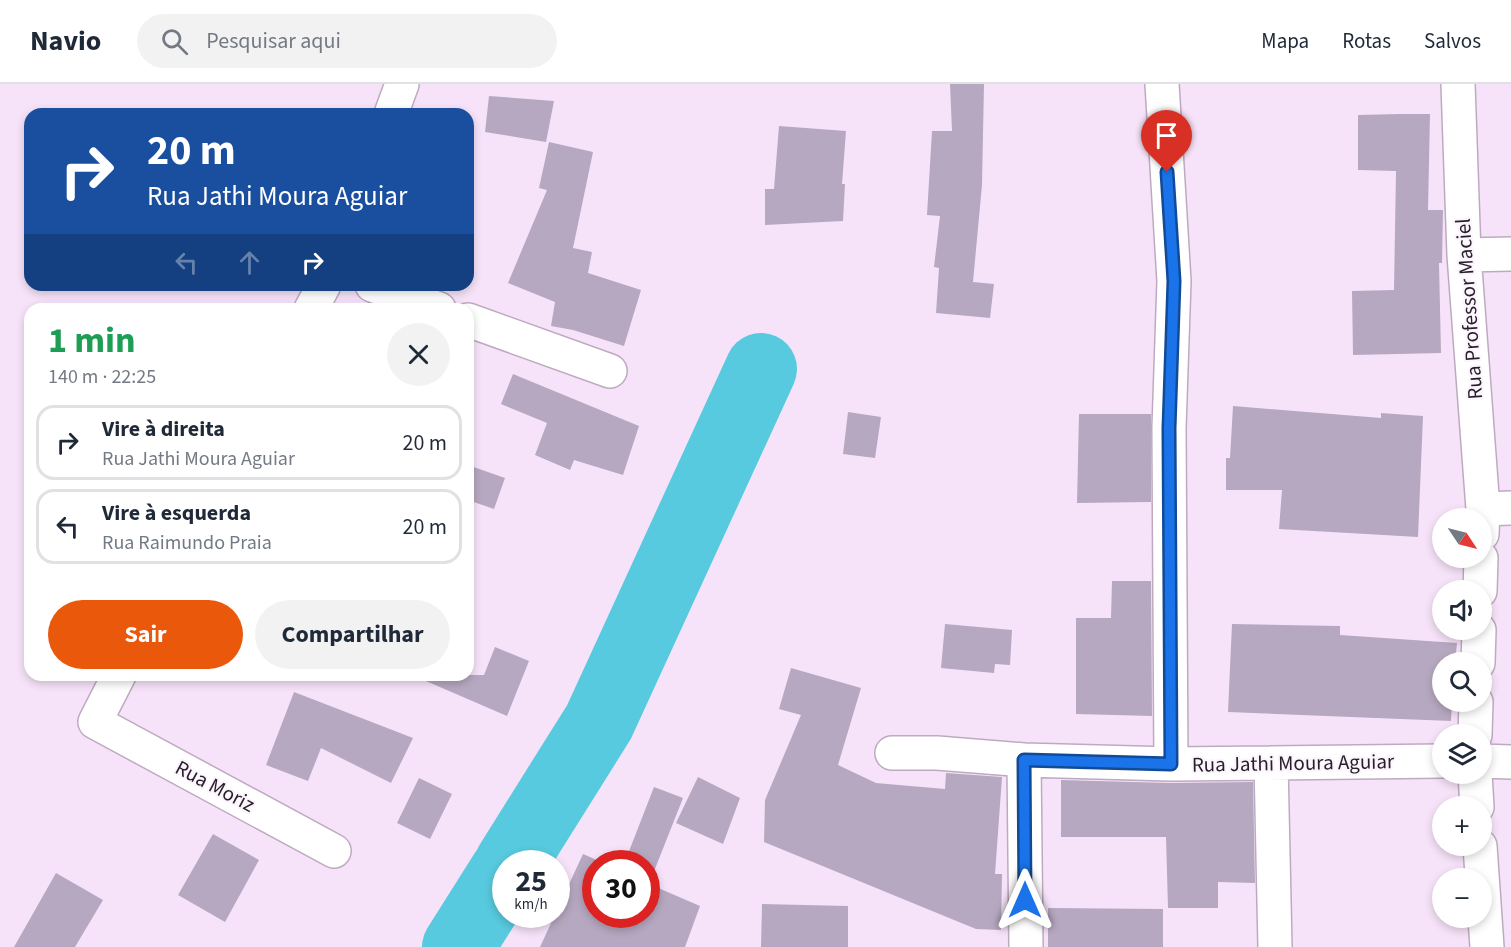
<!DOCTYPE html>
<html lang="pt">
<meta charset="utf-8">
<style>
body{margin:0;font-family:"Source Sans 3",sans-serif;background:#f2f2f3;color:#1f2937;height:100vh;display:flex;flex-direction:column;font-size:22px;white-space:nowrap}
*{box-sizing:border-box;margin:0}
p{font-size:20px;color:#747a83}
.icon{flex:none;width:33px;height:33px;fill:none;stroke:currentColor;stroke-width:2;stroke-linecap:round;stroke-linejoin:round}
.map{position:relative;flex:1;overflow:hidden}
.side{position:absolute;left:24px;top:219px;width:450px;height:378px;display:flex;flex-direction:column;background:#fff;border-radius:18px;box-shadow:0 3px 9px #0003}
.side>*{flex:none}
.banner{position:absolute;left:24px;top:24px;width:450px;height:183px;border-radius:18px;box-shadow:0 3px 9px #0003;background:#1a4fa0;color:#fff;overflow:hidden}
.needle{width:39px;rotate:125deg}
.fabs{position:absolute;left:1432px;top:424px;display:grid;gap:12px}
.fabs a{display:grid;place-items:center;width:60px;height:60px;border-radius:50%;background:#fff;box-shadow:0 3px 9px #0003;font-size:30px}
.speed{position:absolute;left:492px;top:766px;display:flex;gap:12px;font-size:30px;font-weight:700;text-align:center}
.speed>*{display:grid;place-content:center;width:78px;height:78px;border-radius:50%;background:#fff;box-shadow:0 3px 9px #0003;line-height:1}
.speed small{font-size:15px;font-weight:400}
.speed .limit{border:9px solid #d22;background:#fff;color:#111}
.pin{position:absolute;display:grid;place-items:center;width:51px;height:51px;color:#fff;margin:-62px -26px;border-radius:50% 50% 50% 0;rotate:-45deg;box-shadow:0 0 6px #0007}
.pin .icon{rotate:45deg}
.me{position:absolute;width:66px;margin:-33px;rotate:0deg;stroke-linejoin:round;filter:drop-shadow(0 0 4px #0008)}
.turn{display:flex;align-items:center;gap:21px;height:126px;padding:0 24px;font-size:27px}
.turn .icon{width:78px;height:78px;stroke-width:2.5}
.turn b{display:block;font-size:42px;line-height:51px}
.lanes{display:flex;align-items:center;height:57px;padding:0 24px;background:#0003;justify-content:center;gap:30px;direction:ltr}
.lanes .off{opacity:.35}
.round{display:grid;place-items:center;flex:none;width:63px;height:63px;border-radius:32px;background:#f2f2f3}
.summary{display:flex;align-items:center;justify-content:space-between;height:102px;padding:0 24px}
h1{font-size:36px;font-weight:700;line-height:45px;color:#1e9e55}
.action{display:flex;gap:12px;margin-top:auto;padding:12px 24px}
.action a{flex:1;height:69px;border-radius:36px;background:#ea580c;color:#fff;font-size:24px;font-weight:700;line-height:69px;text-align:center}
.action a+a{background:#f2f2f3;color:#1f2937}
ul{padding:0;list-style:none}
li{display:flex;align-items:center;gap:18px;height:75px;margin:0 12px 9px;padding:0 12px;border:3px solid #e0e1e3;border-radius:18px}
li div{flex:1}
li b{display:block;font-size:22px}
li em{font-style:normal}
header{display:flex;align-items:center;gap:36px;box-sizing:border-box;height:84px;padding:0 30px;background:#fff;border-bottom:2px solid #e0e1e3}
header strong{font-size:28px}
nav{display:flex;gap:33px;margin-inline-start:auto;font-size:21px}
.search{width:420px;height:54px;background:#f2f2f3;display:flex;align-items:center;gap:15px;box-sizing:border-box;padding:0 21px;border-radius:33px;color:#747a83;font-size:22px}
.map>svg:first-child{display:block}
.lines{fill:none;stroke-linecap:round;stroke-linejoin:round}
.river{stroke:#57cadf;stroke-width:72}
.building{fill:#b6a8c0}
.minor-casing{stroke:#beaac0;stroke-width:36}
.minor{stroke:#fff;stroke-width:33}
.route-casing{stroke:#114b97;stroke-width:15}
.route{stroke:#1a73e8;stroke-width:10}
.labels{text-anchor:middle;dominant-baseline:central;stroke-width:4.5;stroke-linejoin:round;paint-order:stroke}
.street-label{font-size:21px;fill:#261f27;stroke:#fdf5fe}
</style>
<header>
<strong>Navio</strong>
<div class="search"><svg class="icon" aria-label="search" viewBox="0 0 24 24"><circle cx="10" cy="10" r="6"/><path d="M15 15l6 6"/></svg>Pesquisar aqui</div>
<nav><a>Mapa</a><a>Rotas</a><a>Salvos</a></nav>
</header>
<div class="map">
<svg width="1511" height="863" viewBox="0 0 1511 863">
<rect width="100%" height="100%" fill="#f7e3f9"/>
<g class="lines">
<path class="river" d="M510 780 599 638 761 285
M458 863 506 787"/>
</g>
<path class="building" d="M950 0H984L982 101 973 198 994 200 990 234 936 229 939 184 934 183 940 132 927 131 932 47H952Z
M489 12 554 17 546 58 485 48Z
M1400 30H1430L1428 126H1443L1442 179H1439L1441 269 1353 271 1352 207 1394 206 1396 87 1358 86V31Z
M779 42 846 47 842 100H845L843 137 765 141V105H774Z
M549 58 593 68 573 164 592 168 588 189 641 206 624 262 573 246 551 242 555 218 508 199 547 106 539 104Z
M513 290 639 342 623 391 574 376 570 386 535 371 547 339 501 320Z
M1233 322 1381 334V329L1423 332 1418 453 1279 445 1282 406H1226V374H1230Z
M848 328 881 333 875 374 843 370Z
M1079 330H1151V418L1077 419Z
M468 381 505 394 494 425 468 416Z
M1112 497H1151L1152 632 1076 630V534H1111Z
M945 540 1012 546 1010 581 995 580 994 589 941 584Z
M1232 540 1340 542V551L1457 559 1455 579H1443V618H1452L1451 637 1228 628Z
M495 563 529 577 507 632 412 591H484Z
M791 584 861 604 838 681 876 699 945 705 946 689 1002 693 995 790H1002L1001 846 976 845 764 758 765 716 801 631 779 625Z
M294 608 413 654 391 699 321 664 308 697 266 681Z
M698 693 740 714 723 760 676 739Z
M419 694 452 710 430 755 397 739Z
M1061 696 1170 699 1253 698 1255 799 1218 798V824H1168L1166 753H1061Z
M654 703 683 714 649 800 700 822 685 863H540L583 770 606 780H596V831H646V780H624Z
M213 750 259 776 225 838 178 811Z
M56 789 103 816 75 863H14Z
M762 820 848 822V863H761Z
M1048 824 1163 825V863H1048Z"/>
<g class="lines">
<g class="minor-casing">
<path id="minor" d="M1162 0 1174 197 1169 344 1171 680
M1458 0 1464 171 1483 425 1482 450
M391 30 402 0
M1464 171 1511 170
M372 201 439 225
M311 225 324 201
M468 236 610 287
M1483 425 1511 424
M1480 507 1481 474
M1478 579 1479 546
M119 591 95 638 334 767
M1475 651 1476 618
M892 669H937L1024 676 1171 680 1443 677
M1024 676 1026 863
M1482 677 1511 678
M1271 679 1275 863
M1475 690 1477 723
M1480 762 1487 863"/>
</g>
<use href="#minor" class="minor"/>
</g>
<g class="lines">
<g class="route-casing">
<path id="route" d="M1025 816 1024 676 1171 680 1169 344 1174 197 1167 88"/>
</g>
<use href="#route" class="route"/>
</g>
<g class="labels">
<g class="street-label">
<text transform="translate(1469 225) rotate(-94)">Rua Professor Maciel</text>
<text transform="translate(1293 679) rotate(-1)">Rua Jathi Moura Aguiar</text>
<text transform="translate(215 702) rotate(28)">Rua Moriz</text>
</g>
</g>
</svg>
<div class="fabs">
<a><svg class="needle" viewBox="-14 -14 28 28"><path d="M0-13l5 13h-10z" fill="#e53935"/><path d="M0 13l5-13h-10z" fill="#747a83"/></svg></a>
<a><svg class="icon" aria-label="sound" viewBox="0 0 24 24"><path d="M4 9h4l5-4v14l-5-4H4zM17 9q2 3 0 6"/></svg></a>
<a><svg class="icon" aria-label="search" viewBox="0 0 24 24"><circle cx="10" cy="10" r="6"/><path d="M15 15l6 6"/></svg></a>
<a><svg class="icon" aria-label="layers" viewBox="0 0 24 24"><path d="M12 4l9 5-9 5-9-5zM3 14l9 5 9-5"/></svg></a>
<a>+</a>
<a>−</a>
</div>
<div class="speed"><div>25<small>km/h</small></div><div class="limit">30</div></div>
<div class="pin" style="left:1167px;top:88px;background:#d93025"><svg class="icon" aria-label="arrive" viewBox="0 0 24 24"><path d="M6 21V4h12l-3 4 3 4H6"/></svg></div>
<svg class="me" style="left:1025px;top:816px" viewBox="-20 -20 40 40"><path d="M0-17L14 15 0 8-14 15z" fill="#1a73e8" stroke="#fff" stroke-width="4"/></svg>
<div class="banner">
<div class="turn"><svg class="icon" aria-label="right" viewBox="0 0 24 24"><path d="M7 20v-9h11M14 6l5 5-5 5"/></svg><div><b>20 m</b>Rua Jathi Moura Aguiar</div></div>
<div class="lanes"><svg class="icon off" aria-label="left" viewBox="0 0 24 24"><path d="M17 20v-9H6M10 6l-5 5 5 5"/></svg><svg class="icon off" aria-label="ahead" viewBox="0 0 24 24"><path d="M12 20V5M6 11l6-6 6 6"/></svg><svg class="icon" aria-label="right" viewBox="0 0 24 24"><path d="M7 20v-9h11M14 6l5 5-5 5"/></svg></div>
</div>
<section class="side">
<div class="summary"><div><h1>1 min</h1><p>140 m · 22:25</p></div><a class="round"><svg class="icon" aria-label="close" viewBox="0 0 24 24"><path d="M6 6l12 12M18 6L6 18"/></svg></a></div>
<ul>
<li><svg class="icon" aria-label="right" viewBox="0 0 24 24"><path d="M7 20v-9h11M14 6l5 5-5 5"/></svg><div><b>Vire à direita</b><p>Rua Jathi Moura Aguiar</p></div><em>20 m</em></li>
<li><svg class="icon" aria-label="left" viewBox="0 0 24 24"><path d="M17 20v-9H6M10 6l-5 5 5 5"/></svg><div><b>Vire à esquerda</b><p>Rua Raimundo Praia</p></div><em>20 m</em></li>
</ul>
<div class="action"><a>Sair</a><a>Compartilhar</a></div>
</section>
</div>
